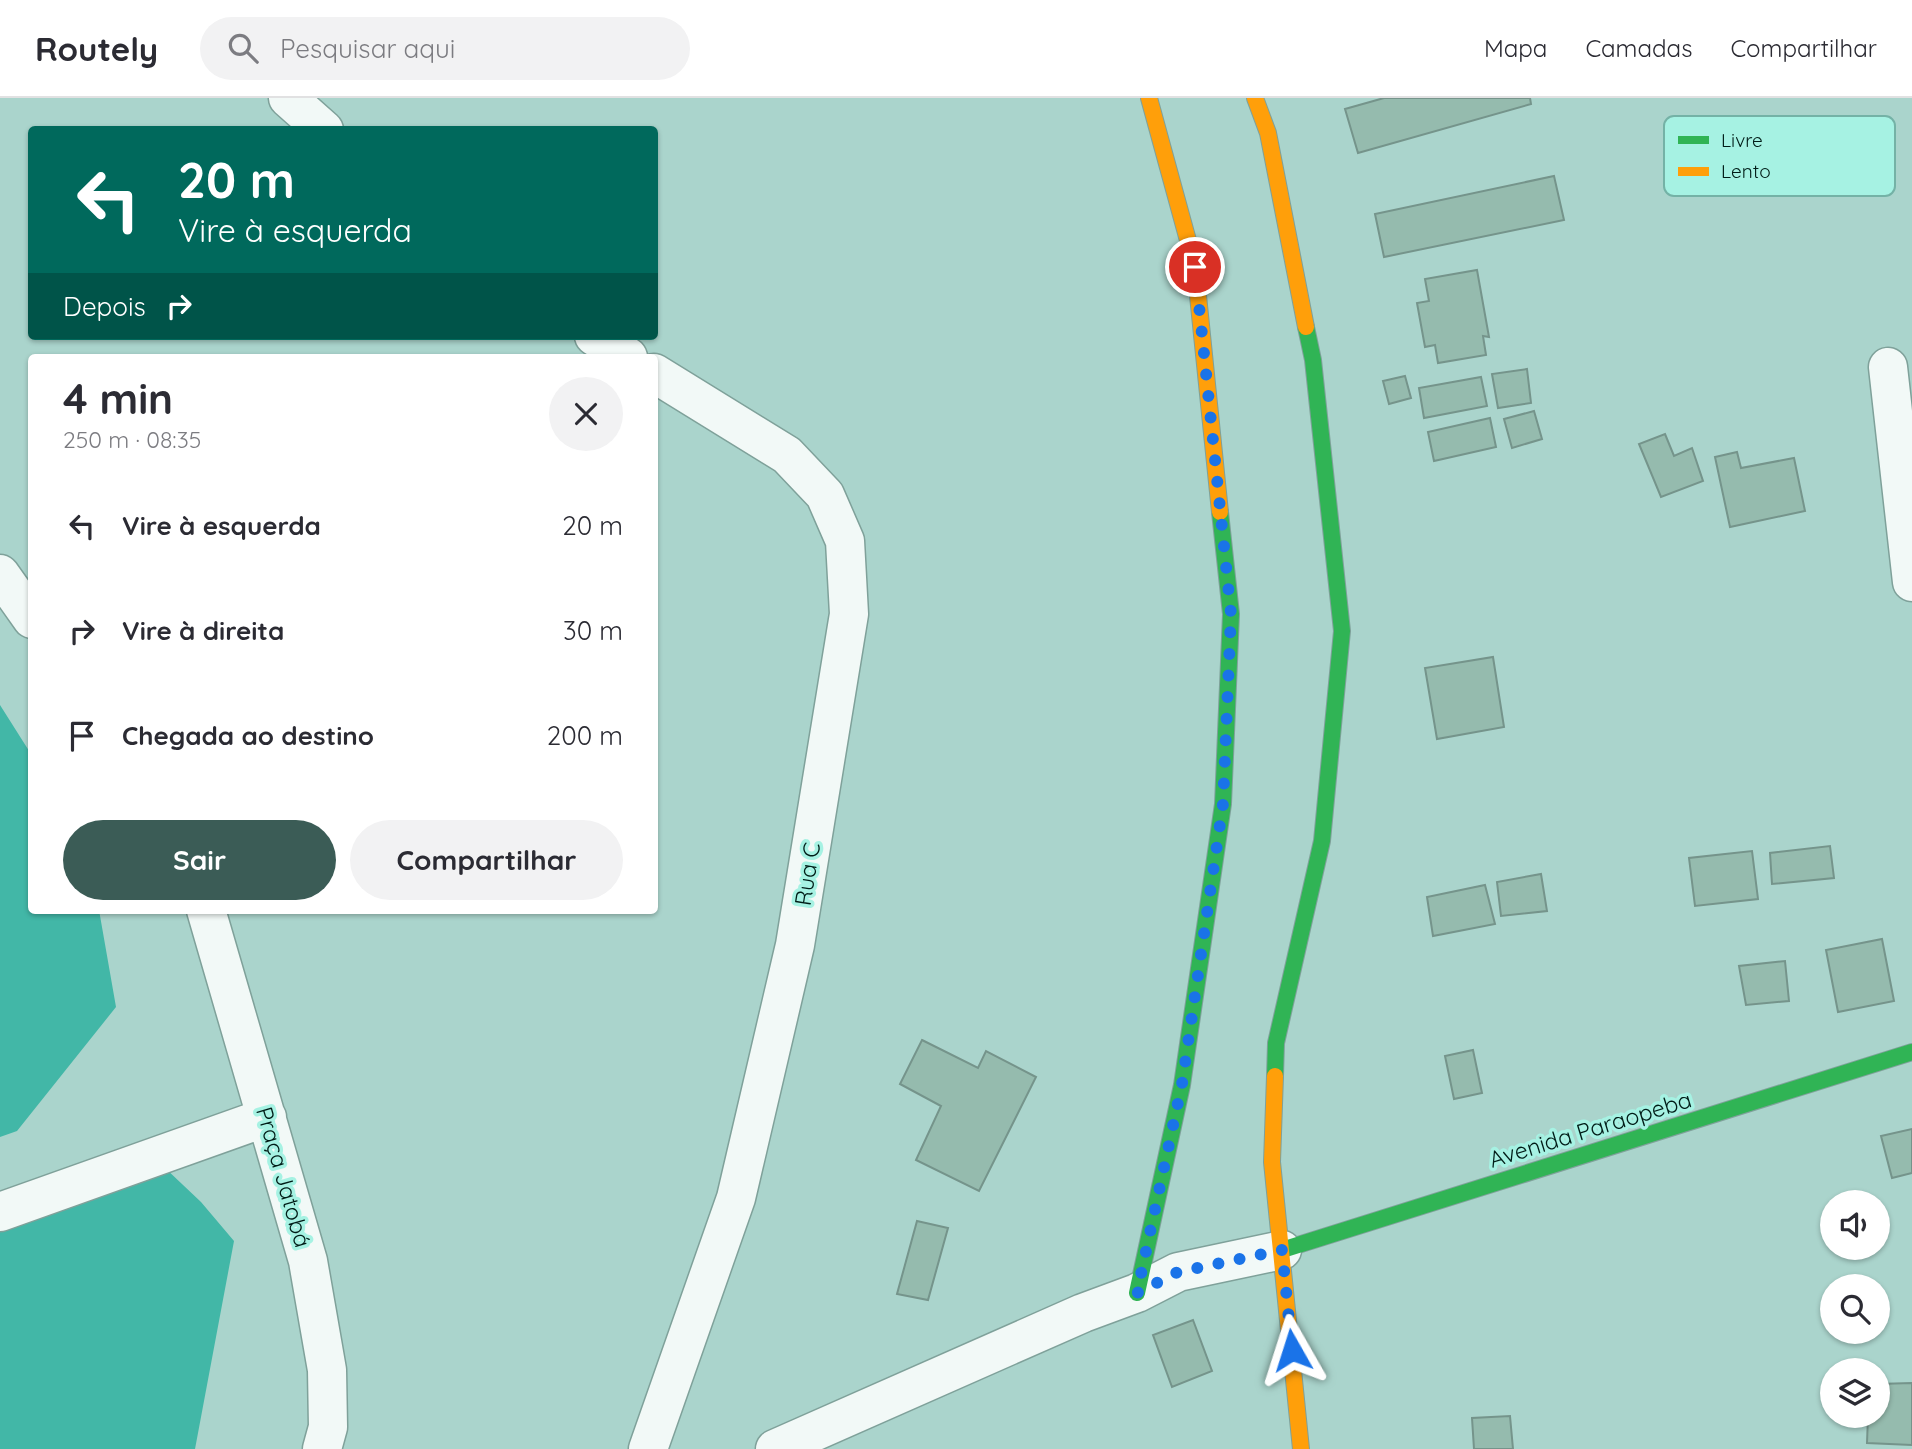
<!DOCTYPE html>
<html lang="pt">
<meta charset="utf-8">
<style>
body{margin:0;font-family:Quicksand,sans-serif;background:#f2f2f3;color:#2b2b33;height:100vh;display:flex;flex-direction:column;font-size:26px;white-space:nowrap}
*{box-sizing:border-box;margin:0}
p{font-size:23px;color:#7c7c81}
.icon{flex:none;width:38px;height:38px;fill:none;stroke:currentColor;stroke-width:2;stroke-linecap:round;stroke-linejoin:round}
.map{position:relative;flex:1;overflow:hidden}
.panel{position:absolute;left:28px;top:256px;width:630px;height:560px;display:flex;flex-direction:column;background:#fff;border-radius:7px;box-shadow:0 2px 5px #0004}
.panel>*{flex:none}
.hud{position:absolute;left:28px;top:28px;width:630px;height:214px;border-radius:7px;box-shadow:0 2px 5px #0004;background:#00695c;color:#fff;overflow:hidden}
.buttons{position:absolute;left:1820px;top:1092px;display:grid;gap:14px}
.buttons a{display:grid;place-items:center;width:70px;height:70px;border-radius:50%;background:#fff;box-shadow:0 2px 5px #0004;font-size:35px}
.pin{position:absolute;display:grid;place-items:center;width:60px;height:60px;color:#fff;margin:-30px;border:4px solid #fff;border-radius:50%;box-shadow:0 2px 7px #0007}
.me{position:absolute;width:77px;margin:-38px;rotate:354deg;stroke-linejoin:round;filter:drop-shadow(0 0 5px #0008)}
.turn{display:flex;align-items:center;gap:24px;height:147px;padding:0 35px;font-size:32px}
.turn .icon{width:91px;height:91px;stroke-width:2.5}
.turn b{display:block;font-size:49px;line-height:60px}
.then{display:flex;align-items:center;height:66px;padding:0 35px;background:#0003;gap:14px;font-size:26px}
.round{display:grid;place-items:center;flex:none;width:74px;height:74px;border-radius:37px;background:#f2f2f3}
.headline{display:flex;align-items:center;justify-content:space-between;height:119px;padding:0 35px}
h1{font-size:42px;font-weight:700;line-height:52px}
.button{display:flex;gap:14px;margin-top:auto;padding:14px 35px}
.button a{flex:1;height:80px;border-radius:42px;background:#3b5c56;color:#fff;font-size:28px;font-weight:700;line-height:80px;text-align:center}
.button a+a{background:#f2f2f3;color:#2b2b33}
ul{padding:0;list-style:none}
li{display:flex;align-items:center;gap:21px;height:105px;padding:0 35px}
li div{flex:1}
li b{display:block;font-size:26px}
li em{font-style:normal}
header{display:flex;align-items:center;gap:42px;box-sizing:border-box;height:98px;padding:0 35px;background:#fff;border-bottom:2px solid #e1e1e2}
header strong{font-size:33px}
nav{display:flex;gap:38px;margin-inline-start:auto;font-size:24px}
.search{width:490px;height:63px;background:#f2f2f3;display:flex;align-items:center;gap:18px;box-sizing:border-box;padding:0 24px;border-radius:38px;color:#7c7c81;font-size:26px}
.map>svg:first-child{display:block}
.water{fill:#42b7a7}
.building{fill:#95bbae;stroke:#75948b;stroke-width:2}
.lines{fill:none;stroke-linecap:round;stroke-linejoin:round}
.street-casing{stroke:#7fa19a;stroke-width:41}
.fast-casing{stroke:#7fa19a;stroke-width:18}
.slow-casing{stroke:#7fa19a;stroke-width:18}
.street{stroke:#f2f9f7;stroke-width:38}
.fast{stroke:#30b455;stroke-width:16}
.slow{stroke:#ff9f0a;stroke-width:16}
.route{stroke:#1a73e8;stroke-width:12;stroke-dasharray:0 21.6}
.labels{text-anchor:middle;dominant-baseline:central;stroke-width:7;stroke-linejoin:round;paint-order:stroke}
.street-label{font-size:23px;fill:#001c17;stroke:#a6f2e3}
.key{fill:#a6f2e3;stroke:#74b2a6;stroke-width:2}
.key-label{font-size:19px;fill:#001c17}
</style>
<header>
<strong>Routely</strong>
<div class="search"><svg class="icon" aria-label="search" viewBox="0 0 24 24"><circle cx="10" cy="10" r="6"/><path d="M15 15l6 6"/></svg>Pesquisar aqui</div>
<nav><a>Mapa</a><a>Camadas</a><a>Compartilhar</a></nav>
</header>
<div class="map">
<svg width="1912" height="1351" viewBox="0 0 1912 1351">
<rect width="100%" height="100%" fill="#aad4cc"/>
<path class="water" d="M0 607 31 656 32 812H99L116 909 17 1033 0 1039Z
M164 1069 201 1104 234 1143 195 1351H0V1132Z"/>
<path class="building" d="M1384 0H1530L1531 6 1358 55 1345 11Z
M1554 78 1564 122 1384 159 1375 116Z
M1477 172 1489 239 1483 238 1486 257 1438 265 1435 247 1425 249 1417 205 1429 203 1425 181Z
M1527 271 1531 305 1498 310 1492 276Z
M1405 278 1411 300 1389 306 1383 283Z
M1481 279 1487 308 1424 320 1419 290Z
M1534 313 1542 341 1512 350 1504 321Z
M1490 320 1496 349 1434 363 1428 334Z
M1665 336 1674 358 1692 350 1703 383 1661 399 1639 346Z
M1737 354 1741 370 1794 360 1805 413 1730 429 1715 359Z
M1493 559 1504 629 1437 641 1425 570Z
M1830 748 1834 780 1772 786 1770 755Z
M1752 753 1758 801 1695 808 1689 760Z
M1541 776 1547 813 1501 818 1497 784Z
M1485 787 1495 826 1433 838 1427 799Z
M1882 841 1894 903 1838 914 1826 852Z
M1785 863 1789 903 1746 907 1739 868Z
M922 942 978 970 986 953 1036 979 979 1093 916 1062 941 1008 900 986Z
M1473 952 1482 995 1454 1001 1445 958Z
M1912 1031V1075L1892 1080 1881 1038Z
M917 1123 948 1130 928 1202 897 1196Z
M1193 1222 1212 1273 1172 1289 1153 1237Z
M1912 1285V1347L1867 1345 1868 1318H1878V1286Z
M1510 1318 1513 1351H1474L1472 1320Z"/>
<g class="lines">
<g class="street-casing">
<path id="street" d="M288 0 324 32
M594 238 628 259
M1888 269 1912 484
M0 476 32 521
M206 812 308 1163 327 1272 328 1329 322 1351
M0 1114 267 1019
M648 1351 736 1100 795 847 849 516 845 443 825 397 787 357 654 275
M775 1351 1083 1215 1137 1195 1178 1174 1282 1152"/>
</g>
<g class="fast-casing">
<path id="fast" d="M1275 978 1276 945 1322 743 1342 533 1313 262 1306 229
M1282 1152 1912 954
M1137 1195 1182 987 1223 706 1231 516 1220 414"/>
</g>
<g class="slow-casing">
<path id="slow" d="M1149 0 1195 168 1220 414
M1255 0 1268 35 1306 229
M1275 978 1272 1064 1301 1351"/>
</g>
<use href="#street" class="street"/>
<use href="#fast" class="fast"/>
<use href="#slow" class="slow"/>
</g>
<g class="lines">
<path class="route" d="M1195 169 1231 516 1223 706 1182 986 1137 1195 1178 1174 1282 1152 1292 1252"/>
</g>
<g class="labels">
<g class="street-label">
<text transform="translate(807 776) rotate(-81)">Rua C</text>
<text transform="translate(1590 1031) rotate(-17)">Avenida Paraopeba</text>
<text transform="translate(284 1079) rotate(74)">Praça Jatobá</text>
</g>
</g>
<rect x="1664" y="18" width="231" height="80" rx="10" class="key"/>
<rect x="1678" y="38" width="31" height="8" fill="#30b455"/>
<rect x="1678" y="69" width="31" height="9" fill="#ff9f0a"/>
<g class="key-label">
<text x="1721" y="49">Livre</text>
<text x="1721" y="80">Lento</text>
</g>
</svg>
<div class="buttons">
<a><svg class="icon" aria-label="sound" viewBox="0 0 24 24"><path d="M4 9h4l5-4v14l-5-4H4zM17 9q2 3 0 6"/></svg></a>
<a><svg class="icon" aria-label="search" viewBox="0 0 24 24"><circle cx="10" cy="10" r="6"/><path d="M15 15l6 6"/></svg></a>
<a><svg class="icon" aria-label="layers" viewBox="0 0 24 24"><path d="M12 4l9 5-9 5-9-5zM3 14l9 5 9-5"/></svg></a>
</div>
<div class="pin" style="left:1195px;top:169px;background:#d93025"><svg class="icon" aria-label="arrive" viewBox="0 0 24 24"><path d="M6 21V4h12l-3 4 3 4H6"/></svg></div>
<svg class="me" style="left:1292px;top:1252px" viewBox="-20 -20 40 40"><path d="M0-17L14 15 0 8-14 15z" fill="#1a73e8" stroke="#fff" stroke-width="4"/></svg>
<div class="hud">
<div class="turn"><svg class="icon" aria-label="left" viewBox="0 0 24 24"><path d="M17 20v-9H6M10 6l-5 5 5 5"/></svg><div><b>20 m</b>Vire à esquerda</div></div>
<div class="then">Depois<svg class="icon" aria-label="right" viewBox="0 0 24 24"><path d="M7 20v-9h11M14 6l5 5-5 5"/></svg></div>
</div>
<section class="panel">
<div class="headline"><div><h1>4 min</h1><p>250 m · 08:35</p></div><a class="round"><svg class="icon" aria-label="close" viewBox="0 0 24 24"><path d="M6 6l12 12M18 6L6 18"/></svg></a></div>
<ul>
<li><svg class="icon" aria-label="left" viewBox="0 0 24 24"><path d="M17 20v-9H6M10 6l-5 5 5 5"/></svg><div><b>Vire à esquerda</b></div><em>20 m</em></li>
<li><svg class="icon" aria-label="right" viewBox="0 0 24 24"><path d="M7 20v-9h11M14 6l5 5-5 5"/></svg><div><b>Vire à direita</b></div><em>30 m</em></li>
<li><svg class="icon" aria-label="arrive" viewBox="0 0 24 24"><path d="M6 21V4h12l-3 4 3 4H6"/></svg><div><b>Chegada ao destino</b></div><em>200 m</em></li>
</ul>
<div class="button"><a>Sair</a><a>Compartilhar</a></div>
</section>
</div>
